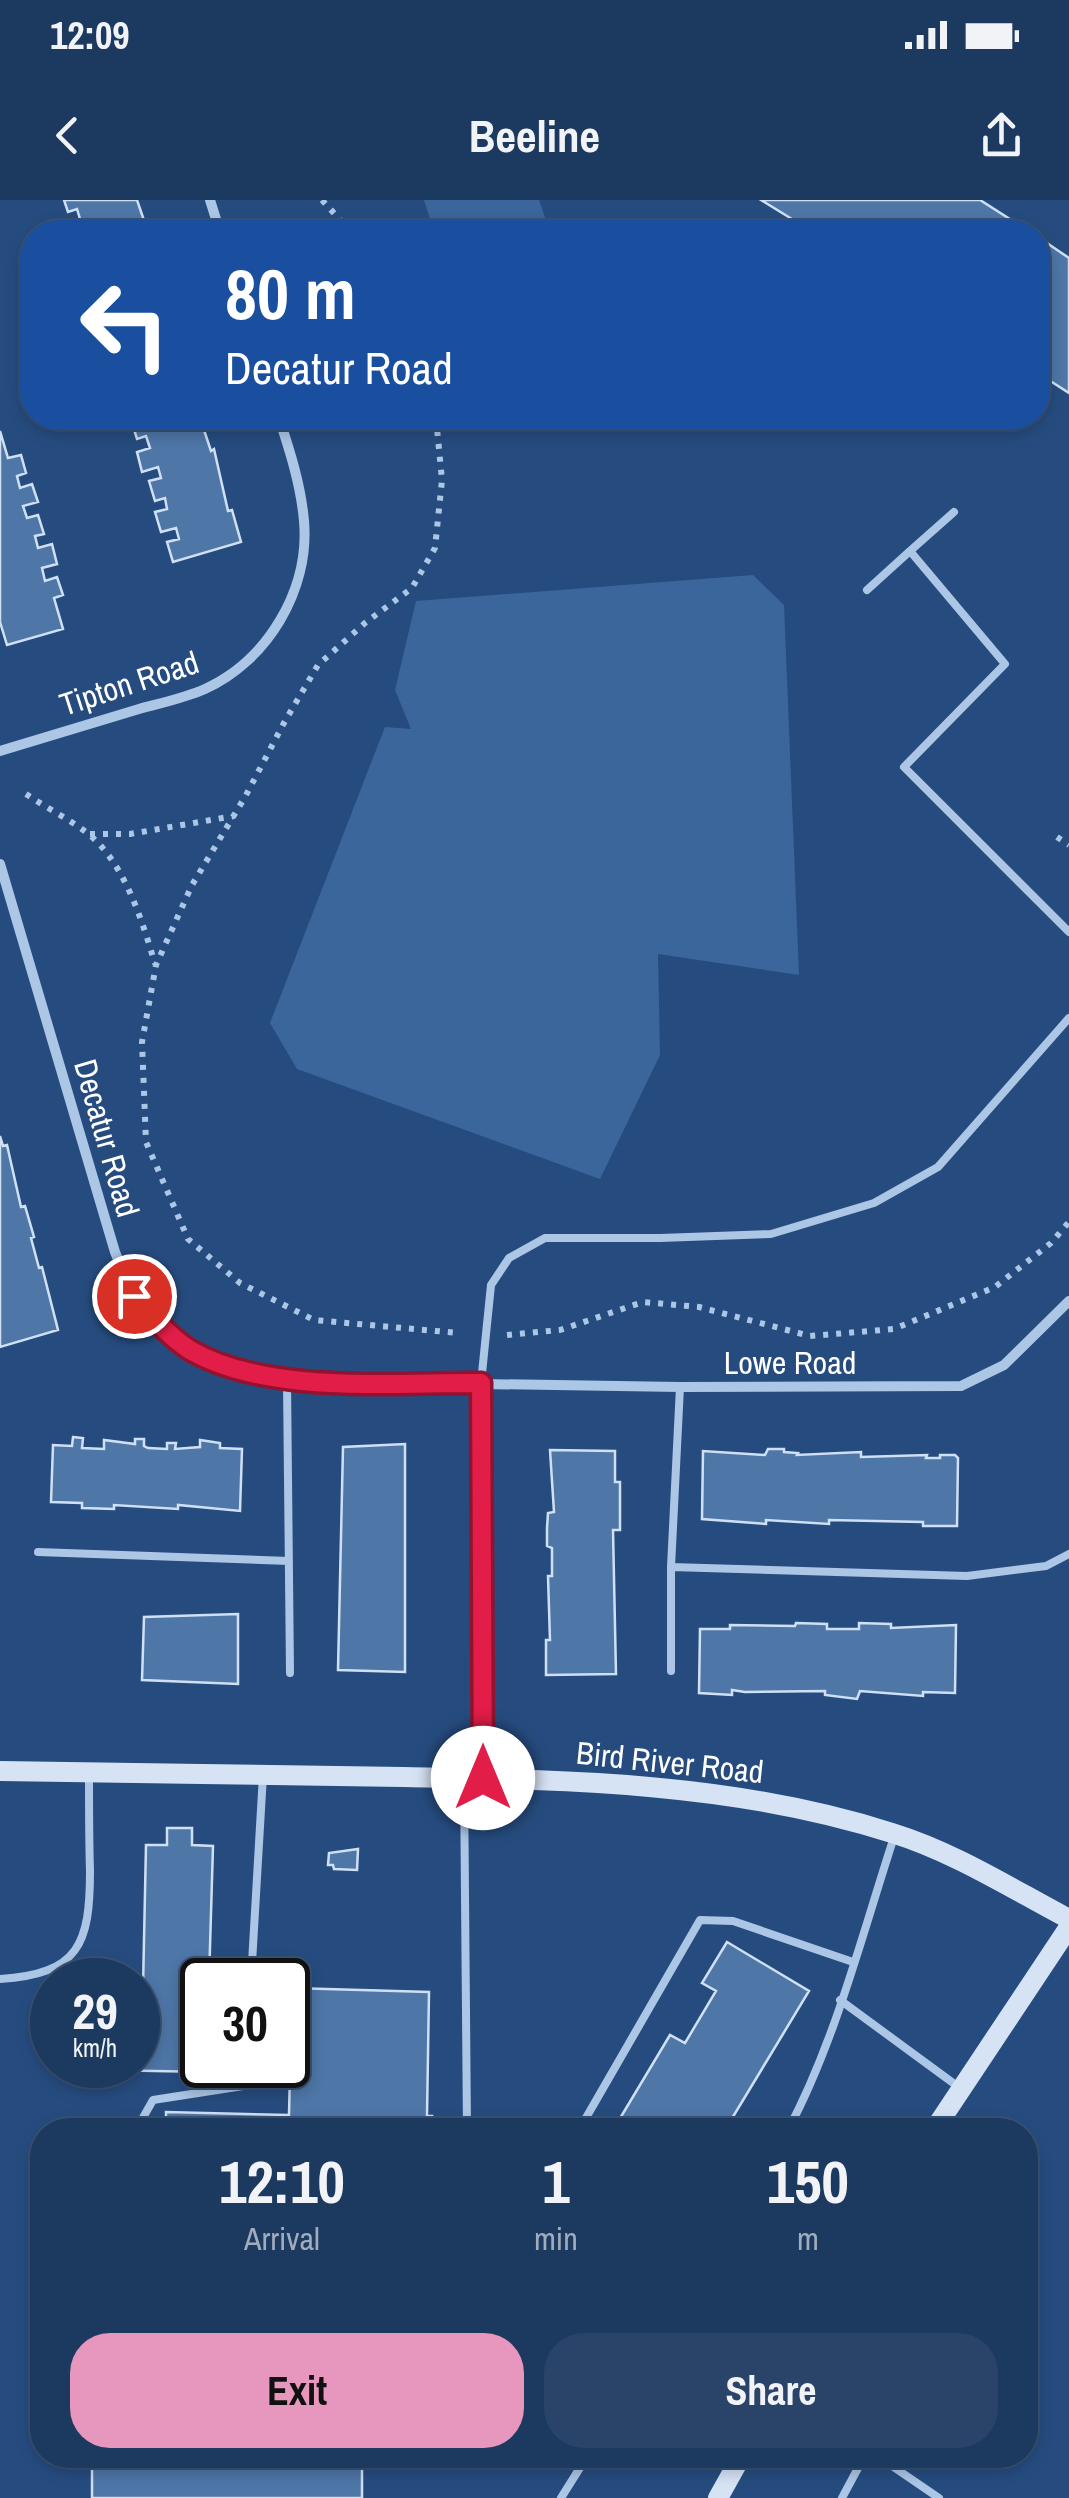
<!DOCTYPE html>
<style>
body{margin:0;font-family:"Archivo Narrow",sans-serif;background:#294468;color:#f1f3f6;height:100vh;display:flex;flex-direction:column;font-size:38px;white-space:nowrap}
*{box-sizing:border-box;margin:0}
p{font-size:32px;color:#a0acbd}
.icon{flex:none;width:55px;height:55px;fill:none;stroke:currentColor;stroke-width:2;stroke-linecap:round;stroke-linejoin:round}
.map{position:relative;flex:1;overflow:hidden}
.side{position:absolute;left:30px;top:1918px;width:1008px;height:350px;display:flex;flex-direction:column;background:#1c395f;border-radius:40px;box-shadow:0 5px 15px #0003,0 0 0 2px #3a5374}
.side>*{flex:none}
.hud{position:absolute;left:20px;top:20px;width:1030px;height:210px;border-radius:40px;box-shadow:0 5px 15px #0003,0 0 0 2px #3a5374;background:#1a4fa0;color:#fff;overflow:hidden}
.speed{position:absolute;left:30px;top:1758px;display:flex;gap:20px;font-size:50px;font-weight:700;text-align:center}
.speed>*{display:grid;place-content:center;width:130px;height:130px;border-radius:50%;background:#1c395f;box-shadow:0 5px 15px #0003,0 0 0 2px #3a5374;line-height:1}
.speed small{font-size:25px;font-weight:400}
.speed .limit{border:5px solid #111;border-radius:15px;background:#fff;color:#111}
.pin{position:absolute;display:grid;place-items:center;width:85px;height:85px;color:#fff;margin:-42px;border:5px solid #fff;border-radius:50%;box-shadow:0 2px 10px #0007}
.me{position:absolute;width:110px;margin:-55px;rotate:0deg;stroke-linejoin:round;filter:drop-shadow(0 0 8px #0008)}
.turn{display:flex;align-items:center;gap:35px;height:210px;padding:0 40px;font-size:45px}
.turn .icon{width:130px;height:130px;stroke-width:2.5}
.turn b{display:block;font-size:70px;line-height:85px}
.eta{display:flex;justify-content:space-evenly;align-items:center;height:170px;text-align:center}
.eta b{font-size:60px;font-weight:700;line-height:70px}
.button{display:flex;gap:20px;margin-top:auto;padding:20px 40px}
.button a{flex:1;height:115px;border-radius:40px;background:#e797bd;color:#111;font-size:40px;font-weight:700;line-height:115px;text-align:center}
.button a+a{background:#294468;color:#f1f3f6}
.status{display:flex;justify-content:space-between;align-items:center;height:70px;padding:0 50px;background:#1c395f;direction:ltr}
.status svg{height:28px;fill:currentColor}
header{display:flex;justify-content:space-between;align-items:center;height:130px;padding:0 40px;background:#1c395f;font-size:45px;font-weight:700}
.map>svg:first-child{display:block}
.green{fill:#3a669c}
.building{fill:#4e76a7;stroke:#cfe0f5;stroke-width:2.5}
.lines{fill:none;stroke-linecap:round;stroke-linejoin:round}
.path{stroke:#acc6e6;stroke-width:6;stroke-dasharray:5 8;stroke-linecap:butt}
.lane{stroke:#acc6e6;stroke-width:8}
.street{stroke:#acc6e6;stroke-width:10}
.secondary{stroke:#d6e3f5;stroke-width:20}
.route-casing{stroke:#92132f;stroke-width:25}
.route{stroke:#e11d48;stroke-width:18}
.labels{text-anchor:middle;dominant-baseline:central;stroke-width:8;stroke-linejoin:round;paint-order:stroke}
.street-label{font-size:32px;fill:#fff;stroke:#264c7f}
</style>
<div class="status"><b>12:09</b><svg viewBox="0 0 49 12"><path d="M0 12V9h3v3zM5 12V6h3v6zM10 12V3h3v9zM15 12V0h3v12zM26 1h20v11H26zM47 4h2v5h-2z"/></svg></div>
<header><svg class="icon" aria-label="back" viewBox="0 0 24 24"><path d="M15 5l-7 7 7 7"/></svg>Beeline<svg class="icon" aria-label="share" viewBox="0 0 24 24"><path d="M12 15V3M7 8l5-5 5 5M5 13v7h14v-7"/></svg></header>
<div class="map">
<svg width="1069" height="2298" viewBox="0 0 1069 2298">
<rect width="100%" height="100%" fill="#264c7f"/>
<path class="green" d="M424 0H539L550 32H434Z
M753 375 784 405 799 775 658 754 660 855 600 979 297 869 270 823 385 527 411 529 395 490 416 401Z"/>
<path class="building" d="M64 0H137L148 32H84L77 9 68 12Z
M761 0H980L1030 32H813Z
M1038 37 1069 58V193L1038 173Z
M139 218H204L201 221 211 251 214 249 228 311 232 310 241 342 173 362 167 342 179 339 176 328 161 332 155 312 167 309 165 298 155 301 149 281 161 278 158 267 142 272 137 252 150 248 146 236 137 239 131 220Z
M0 231 8 258 21 255 26 273 17 276 20 288 32 284 38 302 23 306 27 318 38 315 44 334 35 336 38 348 52 344 57 364 42 368 45 381 57 377 63 395 54 398 63 429 7 445 0 422Z
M0 936 3 946 7 945 21 1007 25 1006 34 1037 31 1038 39 1068 42 1067 58 1130 0 1147Z
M73 1237 83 1238 82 1248 104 1249V1240L135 1244V1239H144V1246L148 1248 167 1249V1243H176L175 1249 200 1247V1240L220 1243V1248L242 1249 240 1311 178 1305V1309L114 1305V1309L82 1308V1303L51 1302 53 1245 72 1246Z
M405 1244V1472L338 1470 343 1247Z
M768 1249H784V1252L798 1253 797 1255 861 1252V1257L927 1255 926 1258H940V1255H955L958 1258 957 1326H923V1322L829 1320V1324L766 1320V1324L702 1319 703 1251 765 1255Z
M550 1250 615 1251V1282H620V1330H613L616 1474 546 1475V1440H550L548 1376H552V1348L547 1346V1328L548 1313 554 1312Z
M238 1414V1484L142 1480 144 1417Z
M796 1423 827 1424V1429H859V1423L891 1424V1428L956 1425 955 1493 923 1492V1496L860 1491 857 1499 825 1495V1491L745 1492 732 1490V1495L699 1493 700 1429H730V1425L795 1426Z
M167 1628H192V1645L213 1646 209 1780H202V1865H207V1872L49 1869 50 1777 87 1778 52 1780V1865H138V1788H143L146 1645H167Z
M358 1649 357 1670 334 1669 333 1665H328L329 1653Z
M727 1742 809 1791 725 1930H613L670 1835 685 1843 716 1791 702 1783Z
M292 1788 429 1792 427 1916H432L431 1930H166V1912L289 1915Z
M92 2255H362V2298H92Z"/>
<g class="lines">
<path class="path" d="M322 0 351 32
M436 218 442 280 435 348 412 388 365 423 318 465 285 521 245 597 192 685 156 765 142 842 146 942 188 1039 240 1083 314 1120 458 1133
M26 594C45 607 67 618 86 632 124 661 142 720 155 764
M90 634H130L234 616
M1057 637 1069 645
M507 1135 560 1130 643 1102 699 1107 810 1136 894 1129 995 1087 1051 1043 1069 1022"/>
<path class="lane" d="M954 312 910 351 1005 464 904 567 1069 732
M867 390 910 351
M287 1181 290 1473
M481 1183 491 1085 509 1058 545 1038H660L771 1034 874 1003 938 967 1069 818
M38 1352 289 1361
M671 1367 967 1376 1046 1366 1069 1354
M671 1471V1367L680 1187
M464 1578 467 1930
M0 1779C79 1774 90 1744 90 1671 89 1640 89 1608 89 1577
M251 1780 263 1575
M840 1800 960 1888
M136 1930 153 1900 243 1886 245 1865
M579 1930 700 1720 733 1721 853 1762
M788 1930C836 1840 863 1731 895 1634
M876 2255 939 2298
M561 2298 588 2255
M842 2298 865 2255"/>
<path class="street" d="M210 0 220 32
M0 551C46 537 93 523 139 509 161 503 185 498 205 489 267 461 310 390 304 321 301 286 290 251 279 218
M0 664 115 1052C121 1066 125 1082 133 1095 166 1150 230 1167 287 1181L680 1187 961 1186 1004 1165 1069 1101
M481 1183 483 1579"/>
<path class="secondary" d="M0 1571C134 1573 269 1575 403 1577 568 1580 733 1582 892 1633 954 1652 1012 1689 1069 1719
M934 1930 1069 1727
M718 2298 742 2255"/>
</g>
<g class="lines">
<g class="route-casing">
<path id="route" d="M134 1096C151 1115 169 1137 190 1150 267 1195 394 1182 481 1183L483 1578"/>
</g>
<use href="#route" class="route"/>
</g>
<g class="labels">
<g class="street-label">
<text transform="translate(129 483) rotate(-18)">Tipton Road</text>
<text transform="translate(107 938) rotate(74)">Decatur Road</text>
<text x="790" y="1162">Lowe Road</text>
<text transform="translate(670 1562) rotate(6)">Bird River Road</text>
</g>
</g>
</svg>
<div class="speed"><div>29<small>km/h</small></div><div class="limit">30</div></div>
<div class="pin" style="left:134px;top:1096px;background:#d93025"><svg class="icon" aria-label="arrive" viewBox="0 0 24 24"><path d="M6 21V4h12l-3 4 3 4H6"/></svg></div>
<svg class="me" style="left:483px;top:1578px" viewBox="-20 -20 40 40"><circle r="19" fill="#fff"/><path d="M0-13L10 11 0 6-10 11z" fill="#e11d48"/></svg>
<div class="hud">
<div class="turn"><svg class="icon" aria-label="left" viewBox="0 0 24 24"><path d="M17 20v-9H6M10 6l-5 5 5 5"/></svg><div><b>80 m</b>Decatur Road</div></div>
</div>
<section class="side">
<div class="eta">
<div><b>12:10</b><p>Arrival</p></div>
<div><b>1</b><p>min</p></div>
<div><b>150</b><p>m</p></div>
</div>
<div class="button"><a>Exit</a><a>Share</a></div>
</section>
</div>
